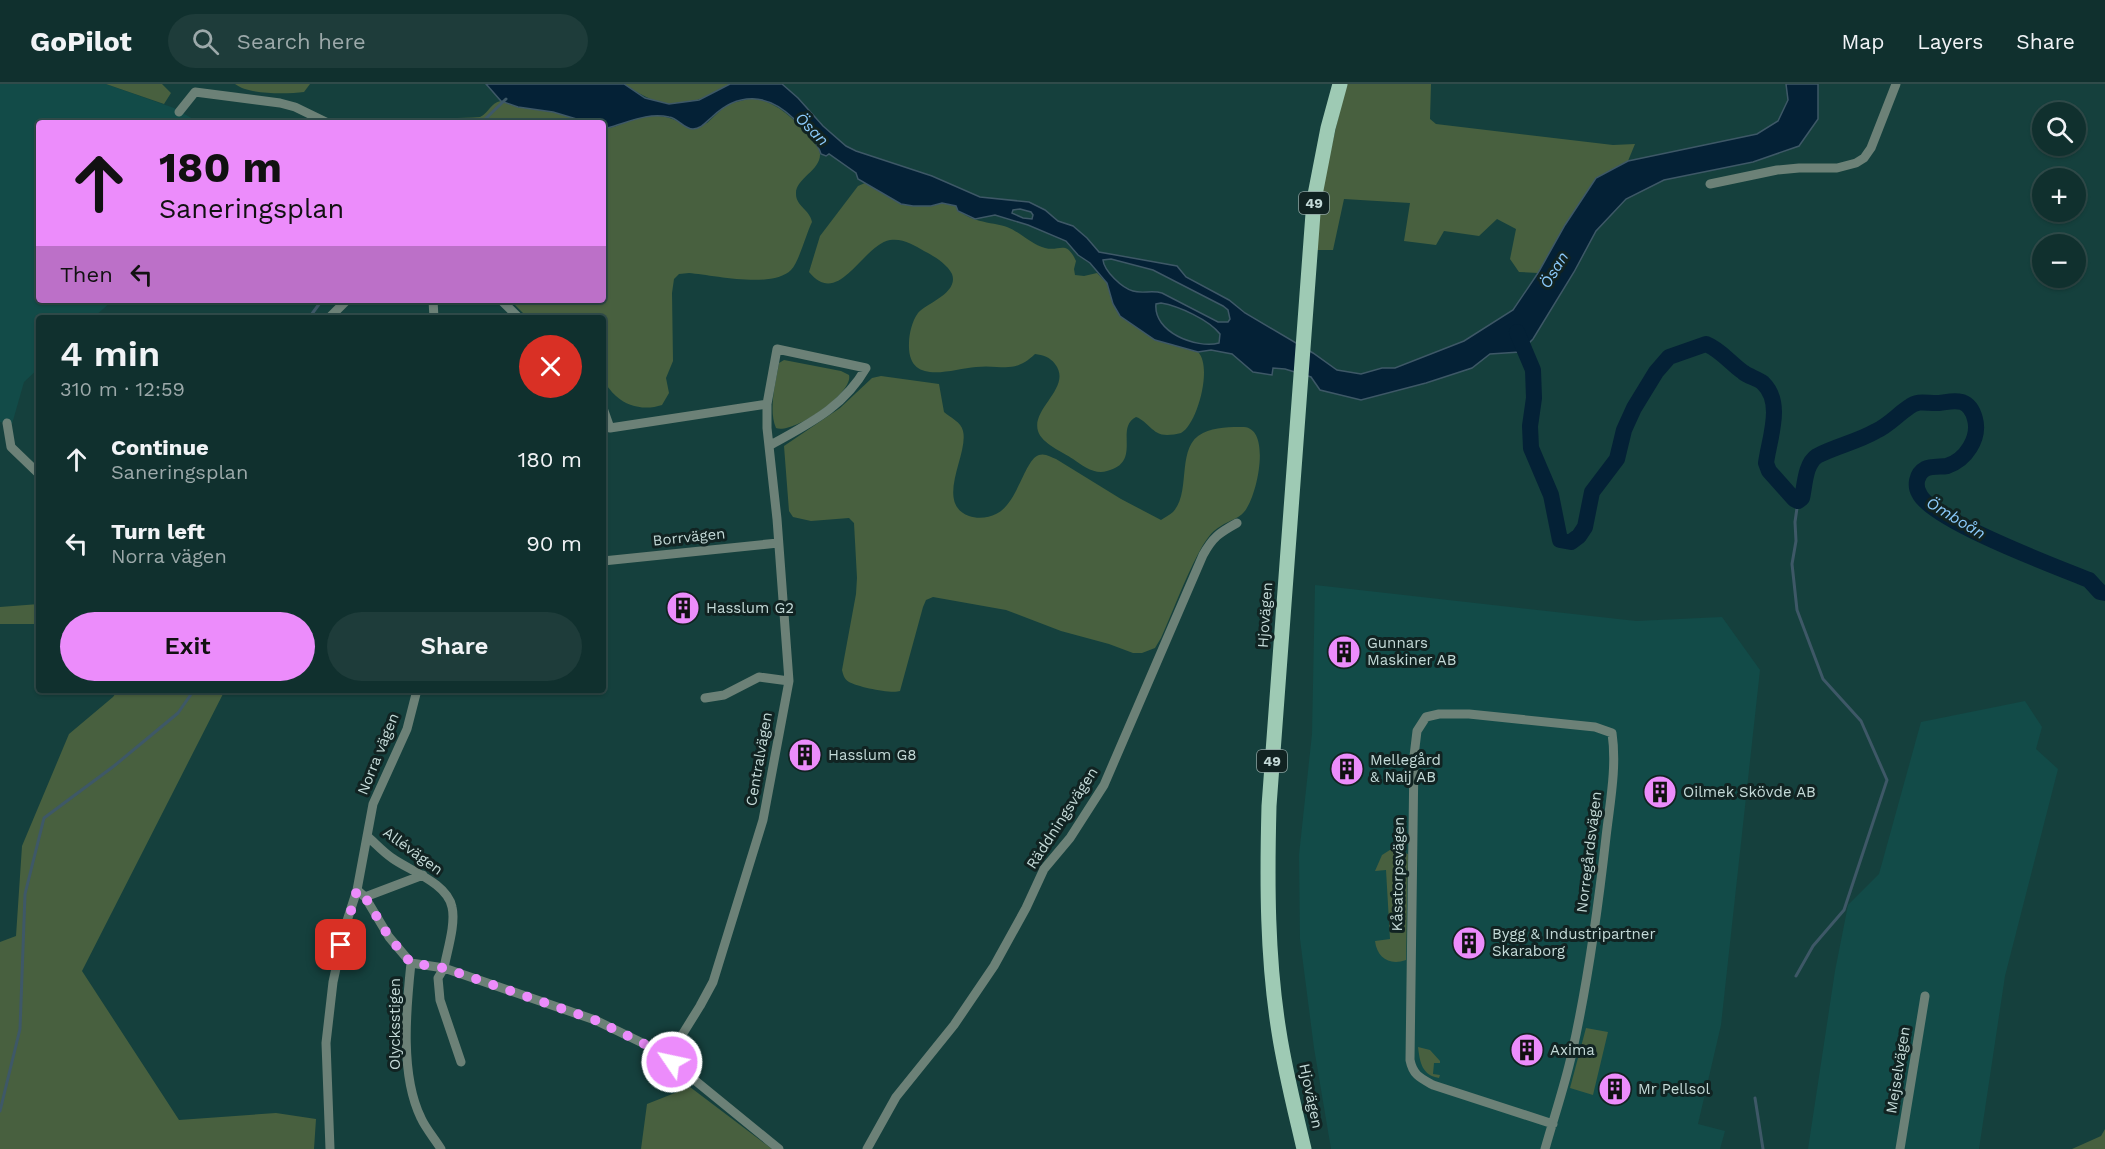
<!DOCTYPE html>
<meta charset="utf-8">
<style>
body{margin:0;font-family:"Work Sans",sans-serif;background:#1e3c3a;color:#f1f3f6;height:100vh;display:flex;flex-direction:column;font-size:22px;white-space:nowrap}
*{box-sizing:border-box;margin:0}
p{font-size:20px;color:#9ca9aa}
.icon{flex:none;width:33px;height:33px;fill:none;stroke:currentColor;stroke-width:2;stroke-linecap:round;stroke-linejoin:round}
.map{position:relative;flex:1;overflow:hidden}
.details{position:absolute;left:36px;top:231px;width:570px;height:378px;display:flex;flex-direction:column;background:#10302e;border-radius:6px;box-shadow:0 2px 4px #0004,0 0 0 2px #304b4a}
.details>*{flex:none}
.guide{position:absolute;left:36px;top:36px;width:570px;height:183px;border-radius:6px;box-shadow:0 2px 4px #0004,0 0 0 2px #304b4a;background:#ec8cfb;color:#111;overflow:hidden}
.controls{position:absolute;left:2032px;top:18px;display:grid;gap:12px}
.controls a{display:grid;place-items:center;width:54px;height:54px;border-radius:50%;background:#10302e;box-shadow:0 2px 4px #0004,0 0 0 2px #304b4a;font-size:30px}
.pin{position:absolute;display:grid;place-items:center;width:51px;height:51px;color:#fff;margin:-26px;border-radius:12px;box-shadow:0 3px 9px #0006}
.me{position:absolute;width:66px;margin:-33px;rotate:304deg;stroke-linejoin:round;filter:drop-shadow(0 0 4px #0008)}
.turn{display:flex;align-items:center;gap:21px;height:126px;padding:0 24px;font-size:27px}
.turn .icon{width:78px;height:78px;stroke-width:2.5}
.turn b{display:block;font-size:42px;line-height:51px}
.then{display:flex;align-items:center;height:57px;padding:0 24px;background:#0003;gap:12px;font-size:22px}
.round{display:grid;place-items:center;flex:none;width:63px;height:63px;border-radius:32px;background:#1e3c3a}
.overview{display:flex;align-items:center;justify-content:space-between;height:102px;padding:0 24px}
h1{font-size:36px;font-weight:600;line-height:45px}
.primary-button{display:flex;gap:12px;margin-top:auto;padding:12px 24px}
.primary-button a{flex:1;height:69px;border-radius:36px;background:#ec8cfb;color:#111;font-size:24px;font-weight:600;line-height:69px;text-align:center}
.primary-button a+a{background:#1e3c3a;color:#f1f3f6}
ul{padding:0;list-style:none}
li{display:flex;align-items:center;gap:18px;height:84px;padding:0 24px}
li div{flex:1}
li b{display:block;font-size:22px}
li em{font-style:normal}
header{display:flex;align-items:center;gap:36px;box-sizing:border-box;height:84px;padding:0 30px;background:#10302e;border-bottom:2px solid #304b4a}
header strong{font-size:28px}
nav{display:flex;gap:33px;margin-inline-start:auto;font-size:21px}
.search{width:420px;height:54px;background:#1e3c3a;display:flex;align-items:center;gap:15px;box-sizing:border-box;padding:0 21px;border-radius:33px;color:#9ca9aa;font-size:22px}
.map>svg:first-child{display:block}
.built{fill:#124b48}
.green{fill:#48603f}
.water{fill:#042136;stroke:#3e5867;stroke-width:1.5;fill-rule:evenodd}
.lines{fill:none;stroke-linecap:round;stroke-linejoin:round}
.stream{stroke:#3e5867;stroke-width:3}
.river{stroke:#042136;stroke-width:16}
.minor{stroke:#6c8177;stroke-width:9}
.primary{stroke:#9ecab4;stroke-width:15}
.route{stroke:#ec8cfb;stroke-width:10;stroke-dasharray:0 18}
.labels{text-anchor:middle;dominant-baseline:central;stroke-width:6;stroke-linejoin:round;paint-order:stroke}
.shield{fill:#112322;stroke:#8ea3a1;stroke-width:1.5}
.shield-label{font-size:14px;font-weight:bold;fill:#c4dad8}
.street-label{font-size:15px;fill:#c4dad8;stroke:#112322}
.poi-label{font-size:15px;fill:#c4dad8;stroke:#112322;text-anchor:start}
.water-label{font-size:16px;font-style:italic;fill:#8ccbfc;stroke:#112322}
</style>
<header>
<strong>GoPilot</strong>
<div class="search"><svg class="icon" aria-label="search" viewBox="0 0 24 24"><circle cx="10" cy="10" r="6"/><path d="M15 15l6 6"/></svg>Search here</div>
<nav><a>Map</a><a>Layers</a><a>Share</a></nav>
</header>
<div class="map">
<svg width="2105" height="1065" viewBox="0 0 2105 1065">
<rect width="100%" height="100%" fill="#15403d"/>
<path class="built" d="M0 0H106L174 24 200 39H39V216H113L93 234H39V284L24 298 12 340 0 338Z
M1315 501 1636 537 1722 533 1760 586 1721 941 1698 1040 1725 1047 1720 1065H1331L1314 964 1300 855 1299 771 1312 650Z
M2025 617 2042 643 2036 665 2058 685 2005 892 1979 1065H1808L1835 887 1848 821 1879 790 1921 638Z"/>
<path class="green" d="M106 0H162L171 9 164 20Z
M235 0H310L304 8C287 10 249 11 235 0Z
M624 0H730C686 25 667 29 624 0Z
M1346 0H1431L1430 35 1436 40 1613 61 1635 60 1628 77 1596 94 1565 141 1538 189 1519 188 1510 175 1516 145 1497 135 1479 152 1444 147 1436 161 1404 157 1410 119 1344 115 1333 166H1316L1323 100Z
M752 14C783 19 800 42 819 65 826 85 795 93 796 110 796 122 810 126 812 138 806 150 799 178 791 186 772 205 713 191 689 189L679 190 674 195 672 209 673 277 666 294 669 309 662 321C647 326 629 324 616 312 611 308 608 302 603 298V234H528L514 220 515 216H603V43C613 46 621 39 631 36 653 29 669 30 687 43L707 39 723 24 732 19Z
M501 17 518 23 553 28 590 39H421C441 32 459 35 480 33 489 29 490 19 501 17Z
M865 99 894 115 931 122 942 119 956 122C965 138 992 138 1007 143 1020 148 1032 161 1045 164 1060 168 1066 155 1076 177L1074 185 1075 191 1084 192 1097 189 1107 199 1113 220 1120 232 1155 256 1198 268C1213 283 1197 341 1181 349 1177 350 1171 351 1167 351 1152 351 1148 337 1136 333 1114 344 1143 378 1107 387 1095 391 1083 382 1073 375 1063 368 1042 360 1038 347 1031 324 1073 303 1055 280 1050 273 1043 271 1035 270 1013 291 1002 280 976 283 951 285 907 303 909 259 909 250 912 237 918 229 927 219 959 209 952 190 947 180 934 172 924 167 914 161 903 154 890 156 862 161 839 225 809 188L820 152 858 102Z
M784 276 841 287 849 291C854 309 792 351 776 344 768 326 776 298 779 279Z
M881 292 939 300 944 328C951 334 961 338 963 347 969 370 934 419 969 432 977 435 989 434 996 430 1018 420 1024 376 1039 371 1045 369 1051 373 1056 375L1121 415 1161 436C1165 433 1170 431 1173 428 1192 408 1175 362 1203 349 1215 343 1231 343 1244 343 1272 345 1257 414 1244 428 1238 435 1228 437 1221 442 1210 448 1204 459 1198 470 1184 497 1173 527 1161 554L1155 564 1142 569H1133L1109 560 1061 547 1006 526 933 513 926 516 923 523 900 607C891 610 858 603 849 598 844 595 843 590 842 586L856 510 857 494 854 439 849 434 811 437 793 433 789 427 784 362 840 324 872 294Z
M39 520V540H0V523Z
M118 606H225L82 887 179 1036 276 1029 316 1035 314 1065H0V858L16 852 22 762 69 650 113 613Z
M1393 764 1408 770 1406 876C1390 882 1377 874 1375 857L1390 855 1386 786 1375 787 1382 771Z
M1586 944 1608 948 1593 1011 1570 1004Z
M1418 963 1430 966 1440 977V979H1434L1433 990 1440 991 1439 994C1422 991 1420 979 1418 963Z
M690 1003 768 1062 772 1065H641L647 1020Z
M2105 1045V1065H2072L2101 1052Z"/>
<path class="water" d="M486 0H624L645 14 669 20 699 16 730 0H782L798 14 823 42 846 62 856 67 932 92 980 113 1029 118 1045 126 1058 137 1073 142 1087 154 1099 168 1177 182 1186 193 1229 216 1245 229 1313 269 1337 286 1361 290 1382 284H1395L1464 257 1513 226 1538 189 1565 141 1596 94 1628 77 1757 50 1778 37 1788 16 1786 0H1818V35L1799 62 1753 78 1664 96 1626 115 1596 147 1574 188 1533 255 1520 268 1490 270 1472 284 1426 299 1361 316 1320 306 1311 293 1285 285 1273 284 1272 291 1253 288 1232 270 1211 266 1198 268 1155 256 1120 232 1113 220 1107 199 1090 179 1078 171 1066 157 1028 141 995 131 975 135 958 127 956 122 942 119 931 122H913L901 120 858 95 856 89 829 70 826 72 821 70C817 57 803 44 793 34 767 9 738 8 712 33 706 38 701 45 693 45 684 45 678 34 669 33 647 28 627 39 607 44L603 43V39H590L553 28 518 23 501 17ZM1020 125 1031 128 1033 131 1032 135 1023 134 1012 129 1013 126ZM1111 175 1153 186 1223 222 1228 226 1230 235 1228 238H1218L1162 209C1152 206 1142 210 1133 207 1122 204 1104 187 1103 176ZM1161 219C1179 222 1209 236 1220 250L1219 259C1196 265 1153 248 1156 220Z"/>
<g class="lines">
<path class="stream" d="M461 39 466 36 470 39
M481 39 506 15
M309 234 322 216
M1796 892 1813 862 1844 826 1887 696 1861 637 1823 595 1797 526 1792 480 1796 457 1795 438 1798 417
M1755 1014 1763 1065
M0 1027 20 945 25 810 44 734 114 682 178 629 194 606"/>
<path class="river" d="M1517 248 1533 286 1534 314 1530 342 1531 364 1551 411 1560 456 1571 458 1579 452 1585 443 1592 408 1617 375 1624 346 1634 324 1656 288 1669 273 1706 260C1721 266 1730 279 1743 288 1749 293 1757 294 1763 299 1784 319 1769 355 1766 379L1769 387 1794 415 1798 417 1802 414C1805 401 1805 380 1817 372 1836 362 1857 358 1876 347 1889 341 1897 331 1909 323 1919 315 1928 320 1939 319 1948 318 1953 316 1962 318 1970 321 1973 327 1975 335 1980 354 1966 376 1947 382 1941 383 1931 382 1925 385 1916 390 1915 402 1919 409 1930 436 2057 483 2089 496L2100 508 2105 509"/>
<path class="minor" d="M179 28 195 8 280 19 295 23 328 39
M1710 100 1777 86 1799 84H1837L1856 79 1864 74 1871 64 1896 0
M433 216 434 234
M501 216 519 234
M329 234 347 216
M603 324 610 344 767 320
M7 339 11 363 39 390
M603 477 778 459
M705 614 724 611 759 593 789 597
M367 752C375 759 383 768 392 774 410 787 447 799 452 823 456 840 447 867 444 884L595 936 659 967 779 1065
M357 806 365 813 389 853 411 879 444 884 438 894 440 916 461 978
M365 813 423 791
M411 879C406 926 400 991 421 1034 426 1045 435 1055 441 1065
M659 967 682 951 700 922 713 898 763 736 789 597 777 435 767 344V320L777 265 866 284C843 324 808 340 769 362
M330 1065 326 959 333 898 345 843 357 806 373 720 407 645 417 606
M867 1065 896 1013 954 941 994 882 1026 824 1044 785 1070 754 1104 701 1203 471C1213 453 1219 449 1237 439
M1545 1065C1554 1033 1565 1001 1572 969 1588 898 1598 825 1606 753 1610 718 1617 683 1612 649L1595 643 1469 630H1439L1426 633 1417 647 1414 672 1410 976C1413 991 1420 994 1433 1001L1553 1040
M1900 1065 1925 912"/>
<path class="primary" d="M1304 1065C1295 1026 1285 987 1279 948 1267 873 1267 798 1269 722L1314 116 1328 44 1340 0"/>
</g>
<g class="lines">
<path class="route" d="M341 861 357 806 365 813 389 853 411 879 444 884 595 936 659 967 672 978"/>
</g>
<defs>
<g id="building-disc" transform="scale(1.725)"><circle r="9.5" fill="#ec8cfb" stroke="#112322"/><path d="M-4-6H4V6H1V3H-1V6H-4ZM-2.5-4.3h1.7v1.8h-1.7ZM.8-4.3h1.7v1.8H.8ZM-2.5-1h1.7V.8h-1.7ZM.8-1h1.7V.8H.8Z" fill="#111"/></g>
</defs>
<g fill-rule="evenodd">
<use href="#building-disc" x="683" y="524"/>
<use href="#building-disc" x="1344" y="568"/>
<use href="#building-disc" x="805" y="671"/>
<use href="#building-disc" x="1347" y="685"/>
<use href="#building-disc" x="1660" y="708"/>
<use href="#building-disc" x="1469" y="859"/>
<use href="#building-disc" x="1527" y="966"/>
<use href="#building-disc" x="1615" y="1005"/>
</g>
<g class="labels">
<g class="shield">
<rect x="1299" y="108" width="30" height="22" rx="4.5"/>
<rect x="1257" y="666" width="30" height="22" rx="4.5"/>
</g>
<g class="shield-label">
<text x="1314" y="119">49</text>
<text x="1272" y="677">49</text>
</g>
<g class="street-label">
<text transform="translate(689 453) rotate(-6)">Borrvägen</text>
<text transform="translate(1265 531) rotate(-86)">Hjovägen</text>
<text transform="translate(378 670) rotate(-68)">Norra vägen</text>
<text transform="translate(759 675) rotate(-80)">Centralvägen</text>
<text transform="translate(1062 734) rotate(-57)">Räddningsvägen</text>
<text transform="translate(413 767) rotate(36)">Allévägen</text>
<text transform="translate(1589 768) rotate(-83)">Norregårdsvägen</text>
<text transform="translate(1398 790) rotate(-89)">Kåsatorpsvägen</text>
<text transform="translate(395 940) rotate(-90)">Olycksstigen</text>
<text transform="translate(1898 986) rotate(-81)">Mejselvägen</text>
<text transform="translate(1311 1012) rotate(78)">Hjovägen</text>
</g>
<g class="poi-label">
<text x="706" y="524">Hasslum G2</text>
<text x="1367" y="559">Gunnars<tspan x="1367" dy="17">Maskiner AB</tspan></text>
<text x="828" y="671">Hasslum G8</text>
<text x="1370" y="676">Mellegård<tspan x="1370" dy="17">&amp; Naij AB</tspan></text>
<text x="1683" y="708">Oilmek Skövde AB</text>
<text x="1492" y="850">Bygg &amp; Industripartner<tspan x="1492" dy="17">Skaraborg</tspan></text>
<text x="1550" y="966">Axima</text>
<text x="1638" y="1005">Mr Pellsol</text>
</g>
<g class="water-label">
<text transform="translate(812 45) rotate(45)">Ösan</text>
<text transform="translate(1554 186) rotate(-59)">Ösan</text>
<text transform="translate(1956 434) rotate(31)">Ömboån</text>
</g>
</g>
</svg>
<div class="controls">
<a><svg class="icon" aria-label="search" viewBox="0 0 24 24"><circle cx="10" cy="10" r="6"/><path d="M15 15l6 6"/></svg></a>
<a>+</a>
<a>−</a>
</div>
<div class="pin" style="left:341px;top:861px;background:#d93025"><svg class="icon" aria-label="arrive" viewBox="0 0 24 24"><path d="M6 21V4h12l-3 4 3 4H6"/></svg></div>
<svg class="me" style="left:672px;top:978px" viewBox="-20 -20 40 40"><circle r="17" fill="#ec8cfb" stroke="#fff" stroke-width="3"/><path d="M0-11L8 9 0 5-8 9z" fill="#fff"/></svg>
<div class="guide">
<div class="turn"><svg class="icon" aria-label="ahead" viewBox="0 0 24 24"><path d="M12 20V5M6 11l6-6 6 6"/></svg><div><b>180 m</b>Saneringsplan</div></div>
<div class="then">Then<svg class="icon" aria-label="left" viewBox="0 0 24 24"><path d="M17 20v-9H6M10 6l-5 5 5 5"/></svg></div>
</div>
<section class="details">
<div class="overview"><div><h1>4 min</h1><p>310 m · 12:59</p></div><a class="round" style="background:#d93025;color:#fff"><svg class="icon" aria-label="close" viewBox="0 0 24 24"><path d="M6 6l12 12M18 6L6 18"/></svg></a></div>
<ul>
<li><svg class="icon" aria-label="ahead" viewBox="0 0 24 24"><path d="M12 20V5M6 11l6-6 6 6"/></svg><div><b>Continue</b><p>Saneringsplan</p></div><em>180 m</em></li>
<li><svg class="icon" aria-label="left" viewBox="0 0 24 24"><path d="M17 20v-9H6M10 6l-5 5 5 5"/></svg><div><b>Turn left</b><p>Norra vägen</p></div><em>90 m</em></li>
</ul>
<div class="primary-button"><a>Exit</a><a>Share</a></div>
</section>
</div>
